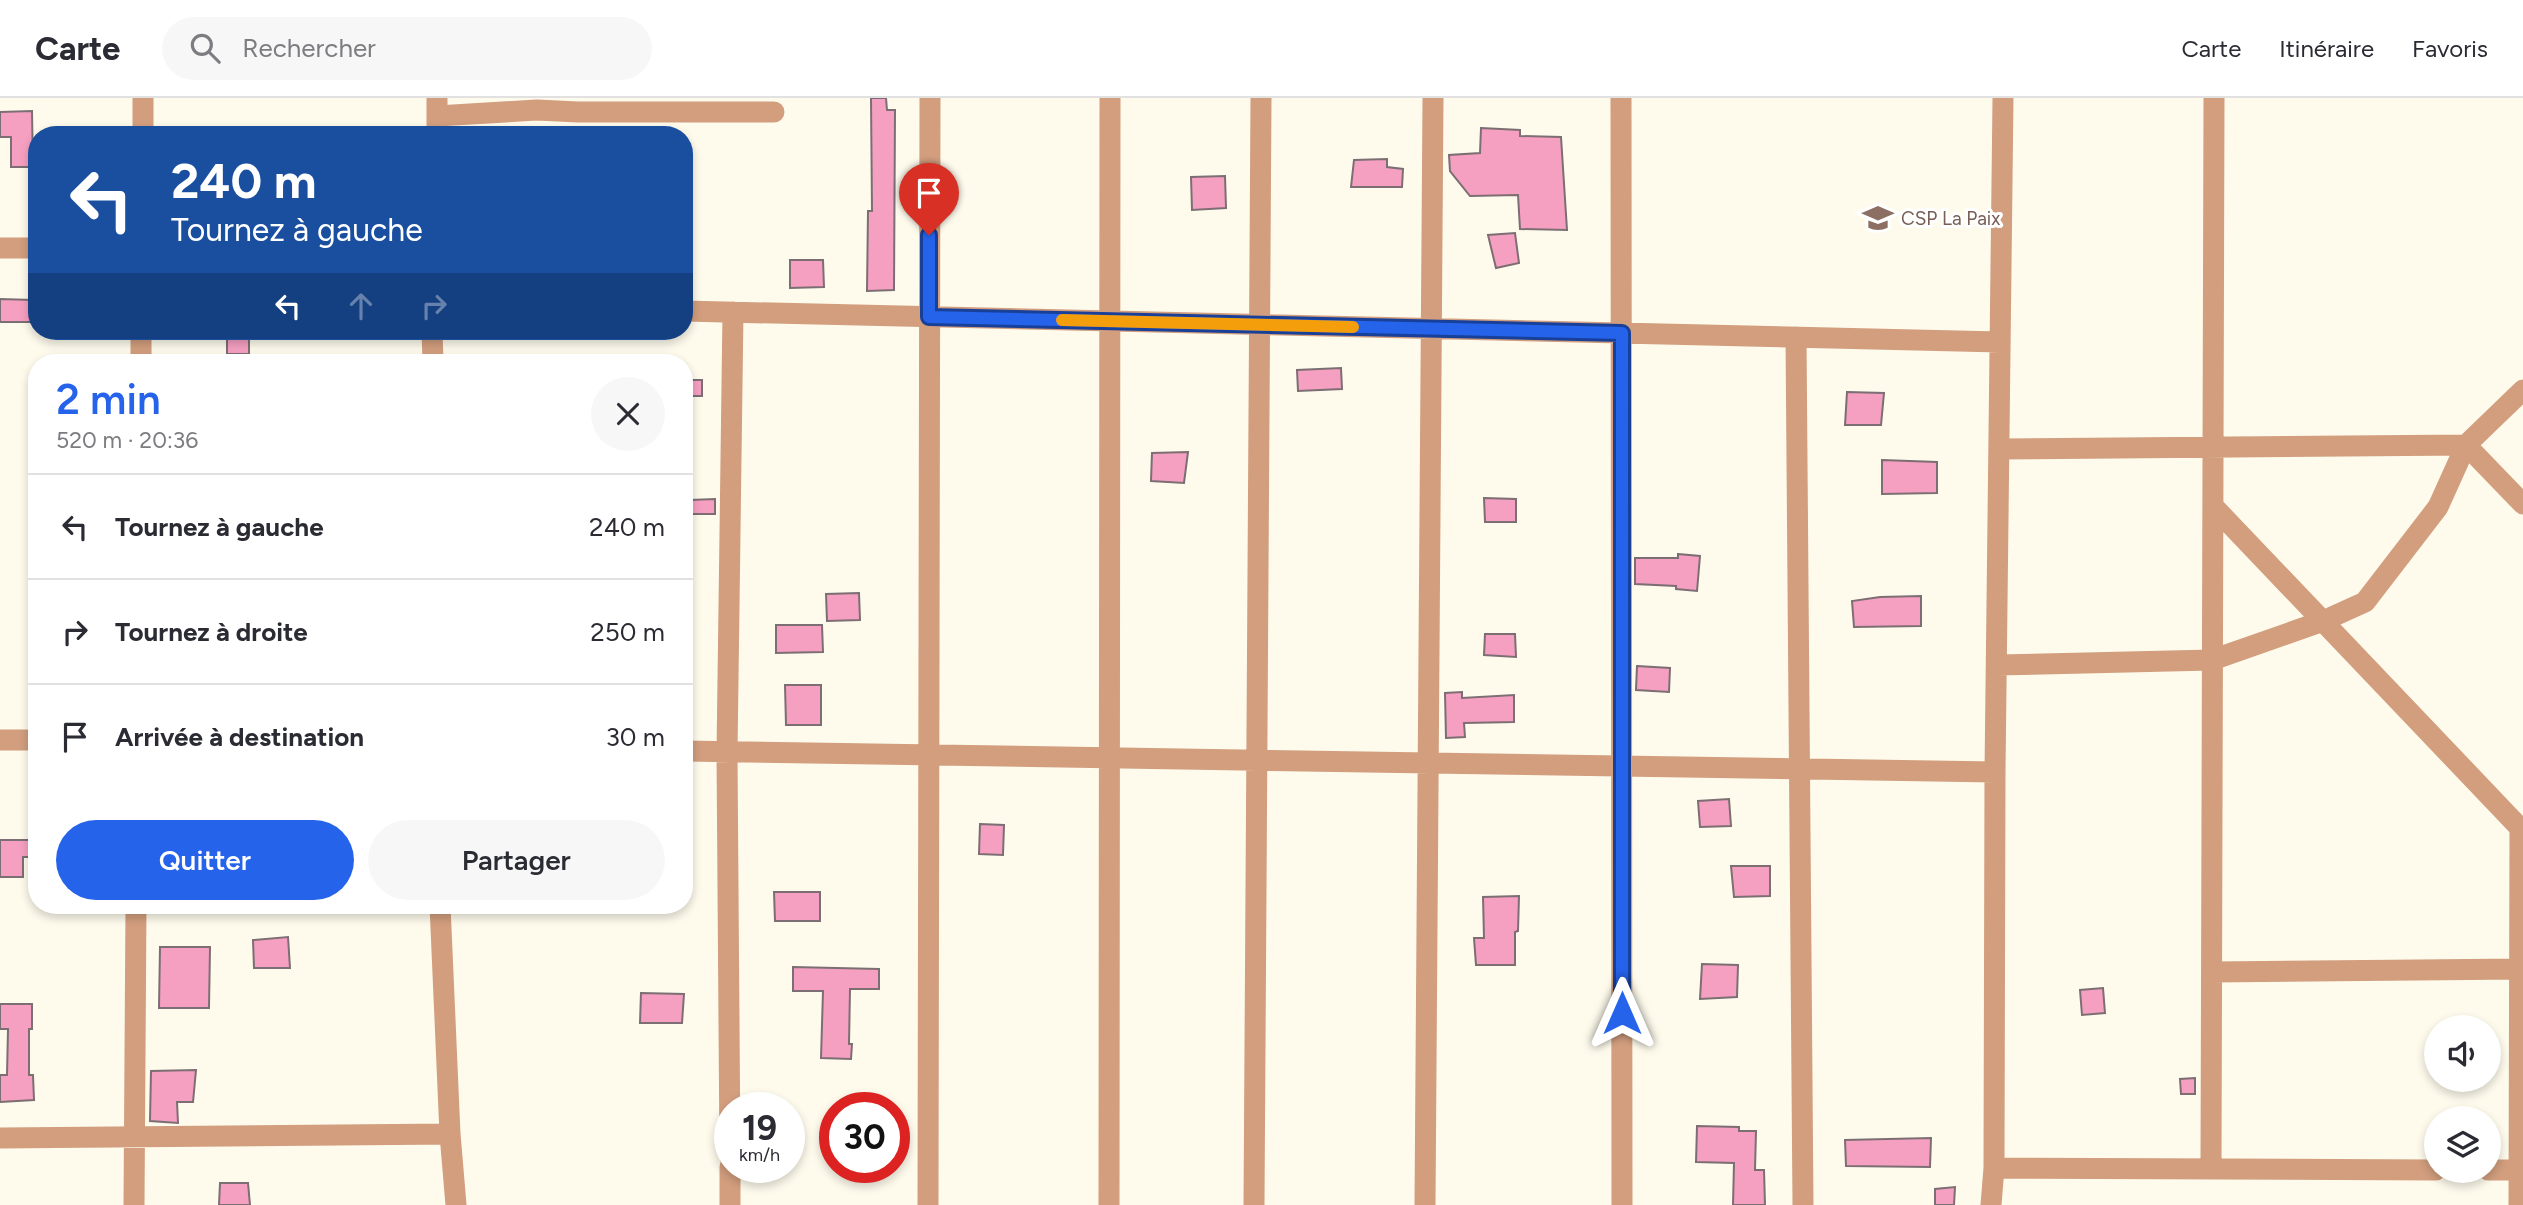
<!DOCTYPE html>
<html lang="fr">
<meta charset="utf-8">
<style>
body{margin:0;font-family:Figtree,sans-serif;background:#f7f7f7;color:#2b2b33;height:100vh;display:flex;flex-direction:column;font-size:26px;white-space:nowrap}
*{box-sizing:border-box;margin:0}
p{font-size:23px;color:#7c7c81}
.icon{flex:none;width:38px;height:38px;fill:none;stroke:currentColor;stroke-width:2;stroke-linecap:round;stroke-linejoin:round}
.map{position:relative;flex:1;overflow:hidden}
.details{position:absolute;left:28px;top:256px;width:665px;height:560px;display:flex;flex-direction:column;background:#fff;border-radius:28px;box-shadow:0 4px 10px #0003}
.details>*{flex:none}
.guide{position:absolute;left:28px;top:28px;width:665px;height:214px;border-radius:28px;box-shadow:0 4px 10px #0003;background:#1a4fa0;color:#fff;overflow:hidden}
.controls{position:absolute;left:2424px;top:917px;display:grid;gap:14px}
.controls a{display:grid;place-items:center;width:77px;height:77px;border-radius:50%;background:#fff;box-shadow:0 4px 10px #0003;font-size:35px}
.speed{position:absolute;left:714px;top:994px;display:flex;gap:14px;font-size:35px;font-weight:700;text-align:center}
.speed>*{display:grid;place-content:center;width:91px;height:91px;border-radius:50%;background:#fff;box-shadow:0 4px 10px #0003;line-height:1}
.speed small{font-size:18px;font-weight:400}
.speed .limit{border:10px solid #d22;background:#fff;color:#111}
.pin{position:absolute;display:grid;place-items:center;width:60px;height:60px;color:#fff;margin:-72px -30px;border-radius:50% 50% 50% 0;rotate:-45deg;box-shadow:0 0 7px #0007}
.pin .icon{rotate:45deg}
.me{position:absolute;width:77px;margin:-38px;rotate:0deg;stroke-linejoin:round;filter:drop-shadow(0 0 5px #0008)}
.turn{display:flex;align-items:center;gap:24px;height:147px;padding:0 28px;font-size:32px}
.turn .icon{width:91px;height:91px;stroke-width:2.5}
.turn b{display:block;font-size:49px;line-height:60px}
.lanes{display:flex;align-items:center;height:66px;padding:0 28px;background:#0003;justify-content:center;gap:35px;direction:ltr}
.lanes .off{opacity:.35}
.round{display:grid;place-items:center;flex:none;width:74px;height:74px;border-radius:37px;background:#f7f7f7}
.headline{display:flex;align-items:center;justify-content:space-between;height:119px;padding:0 28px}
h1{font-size:42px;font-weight:600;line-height:52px;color:#2563eb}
.cta{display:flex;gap:14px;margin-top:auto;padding:14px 28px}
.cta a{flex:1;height:80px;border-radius:42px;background:#2563eb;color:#fff;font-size:28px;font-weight:600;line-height:80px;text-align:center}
.cta a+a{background:#f7f7f7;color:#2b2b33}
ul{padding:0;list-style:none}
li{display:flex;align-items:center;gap:21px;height:105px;padding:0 28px;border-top:2px solid #e1e1e2}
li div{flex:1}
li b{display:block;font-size:26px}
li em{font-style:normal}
header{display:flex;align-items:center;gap:42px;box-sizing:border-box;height:98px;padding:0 35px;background:#fff;border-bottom:2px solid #e1e1e2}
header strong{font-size:33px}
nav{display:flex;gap:38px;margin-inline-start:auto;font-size:24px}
.search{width:490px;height:63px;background:#f7f7f7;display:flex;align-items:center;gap:18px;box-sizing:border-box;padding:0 24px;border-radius:38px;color:#7c7c81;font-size:26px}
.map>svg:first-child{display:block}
.building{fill:#f6a0c1;stroke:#7c6e73;stroke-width:2}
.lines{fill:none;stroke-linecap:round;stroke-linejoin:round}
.minor{stroke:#d29e7e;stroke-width:21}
.route-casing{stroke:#184099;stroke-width:18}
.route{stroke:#2563eb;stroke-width:12}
.slow{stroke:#f59e0b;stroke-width:12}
.labels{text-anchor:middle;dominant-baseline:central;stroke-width:6;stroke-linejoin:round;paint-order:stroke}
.education-label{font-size:19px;fill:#785e54;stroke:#fff;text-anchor:start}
</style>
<header>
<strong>Carte</strong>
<div class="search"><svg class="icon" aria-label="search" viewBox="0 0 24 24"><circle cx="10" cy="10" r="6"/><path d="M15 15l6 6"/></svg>Rechercher</div>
<nav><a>Carte</a><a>Itinéraire</a><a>Favoris</a></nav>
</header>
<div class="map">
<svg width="2523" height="1107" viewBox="0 0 2523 1107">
<rect width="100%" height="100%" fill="#fefbed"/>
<path class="building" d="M871 0H886L887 12H895L894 192 867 193 868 113H872Z
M32 13 33 69H11V39H0V14Z
M1481 30 1520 32V38L1561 39 1567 132 1520 131 1518 97 1470 98 1450 73 1449 57 1480 55Z
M1387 61V69L1403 71 1402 89H1351L1354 62Z
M1225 78 1226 110 1192 112 1191 79Z
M1515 135 1519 165 1496 170 1488 137Z
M790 162H823L824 189 790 190Z
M0 201 33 202V224H0Z
M227 233H249V256H227Z
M1341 270 1342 291 1298 293 1297 272Z
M684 282H702V298H684Z
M1847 294 1884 295 1881 327H1845Z
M1188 354 1184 385 1151 383 1152 355Z
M1882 362 1937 364V395L1882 396Z
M1484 400 1516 401V424H1485Z
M715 401V416H689L690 402Z
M1678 456 1700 458 1697 493 1676 491V488L1635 486V460H1678Z
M859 495 860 522 827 523 826 496Z
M1921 498V528L1854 529 1852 503 1880 499Z
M776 527H822L823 554 776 555Z
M1485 536H1515L1516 559 1484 557Z
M1637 568 1670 570 1669 594 1636 592Z
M785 587H821V627H786Z
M1462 594V600L1514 597V624L1464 625 1465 639 1446 640 1445 595Z
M1729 701 1731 728 1700 729 1698 703Z
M980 726 1004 727 1003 757 979 756Z
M0 742H29V759H23V779H0Z
M1731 768H1770V798L1734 799Z
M774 794H820V823H775Z
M1519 798 1518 833 1515 834V867H1476L1474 840H1484L1483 799Z
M288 839 290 870H254L253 842Z
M160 849H210L209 910H159Z
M1702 866 1738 867 1737 899 1700 901Z
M793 869 879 871V891H850L849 946H852L851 961 821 960 823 893H793Z
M2103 890 2105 915 2082 917 2080 892Z
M641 895 684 896 682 925H640Z
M0 906H32V931H29V977H33L34 1002 0 1004V977H7L8 931H0Z
M196 972 193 1004H177L178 1025 150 1023 151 973Z
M2195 980V996H2181L2180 981Z
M1697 1028 1739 1029V1033H1756L1755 1072H1764L1765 1107H1733L1734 1065 1696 1064Z
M1931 1040 1930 1069 1846 1068 1845 1042Z
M220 1085H248L250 1107H219Z
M1955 1089 1954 1107H1935V1091Z"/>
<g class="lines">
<path class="minor" d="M1621 0 1622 1107
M437 18 537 12 578 14H774
M143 37V0
M437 37V0
M0 150H37
M684 213 2000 244
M432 233 433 264
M1796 239 1803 1107
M141 264V233
M2523 292 2466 347 2523 406
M2213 408 2520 730 2519 1107
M1997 567 2212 562 2323 523 2365 504 2438 409 2466 347 1999 351
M0 642H37
M684 653 1995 674
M440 807 450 1036 456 1107
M2212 874 2520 871
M0 1040 450 1036
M730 1059 727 655 733 214
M730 1069V1107
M1994 1070 2436 1072
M2211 1071 2214 0
M2488 1072H2523
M134 1107 136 807
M928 1107 930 0
M1109 1107 1110 0
M1254 1107 1261 0
M1425 1107 1433 0
M1991 1107 1994 1070 1995 674 2003 0"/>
</g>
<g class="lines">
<g class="route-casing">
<path id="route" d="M929 137V219L1622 235V915"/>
</g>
<use href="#route" class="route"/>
<path class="slow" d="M1062 222 1353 229"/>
</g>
<defs>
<g id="school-bare" transform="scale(2.415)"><path d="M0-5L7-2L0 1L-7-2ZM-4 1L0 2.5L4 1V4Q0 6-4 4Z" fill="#8d6e63" stroke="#fff" stroke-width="2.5" paint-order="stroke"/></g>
</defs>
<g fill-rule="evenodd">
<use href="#school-bare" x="1878" y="120"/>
</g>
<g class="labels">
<g class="education-label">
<text x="1901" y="120">CSP La Paix</text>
</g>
</g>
</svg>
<div class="controls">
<a><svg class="icon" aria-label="sound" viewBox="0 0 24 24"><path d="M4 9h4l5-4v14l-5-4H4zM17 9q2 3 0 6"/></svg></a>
<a><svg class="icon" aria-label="layers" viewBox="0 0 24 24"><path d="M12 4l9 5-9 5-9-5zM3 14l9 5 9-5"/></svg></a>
</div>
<div class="speed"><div>19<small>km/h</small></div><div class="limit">30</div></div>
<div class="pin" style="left:929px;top:137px;background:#d93025"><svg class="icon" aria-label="arrive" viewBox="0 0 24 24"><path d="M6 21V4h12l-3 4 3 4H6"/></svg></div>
<svg class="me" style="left:1622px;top:915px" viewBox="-20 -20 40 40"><path d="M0-17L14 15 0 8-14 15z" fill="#2563eb" stroke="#fff" stroke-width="4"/></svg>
<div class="guide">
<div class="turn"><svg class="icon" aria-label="left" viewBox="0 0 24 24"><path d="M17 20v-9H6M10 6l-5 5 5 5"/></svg><div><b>240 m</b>Tournez à gauche</div></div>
<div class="lanes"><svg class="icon" aria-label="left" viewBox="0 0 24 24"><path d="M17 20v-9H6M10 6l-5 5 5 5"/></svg><svg class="icon off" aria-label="ahead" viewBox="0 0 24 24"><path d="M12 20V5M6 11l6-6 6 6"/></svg><svg class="icon off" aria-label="right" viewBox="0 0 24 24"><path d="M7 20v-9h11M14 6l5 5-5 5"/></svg></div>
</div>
<section class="details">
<div class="headline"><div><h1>2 min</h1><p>520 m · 20:36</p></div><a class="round"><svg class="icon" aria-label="close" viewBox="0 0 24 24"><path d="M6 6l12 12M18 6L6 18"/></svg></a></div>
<ul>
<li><svg class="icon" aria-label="left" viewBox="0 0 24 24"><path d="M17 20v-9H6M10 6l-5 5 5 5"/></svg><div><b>Tournez à gauche</b></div><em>240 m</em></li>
<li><svg class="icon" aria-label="right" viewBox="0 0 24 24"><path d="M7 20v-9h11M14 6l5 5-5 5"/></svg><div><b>Tournez à droite</b></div><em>250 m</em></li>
<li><svg class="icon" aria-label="arrive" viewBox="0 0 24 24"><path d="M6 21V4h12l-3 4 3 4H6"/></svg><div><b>Arrivée à destination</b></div><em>30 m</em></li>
</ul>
<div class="cta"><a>Quitter</a><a>Partager</a></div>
</section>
</div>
